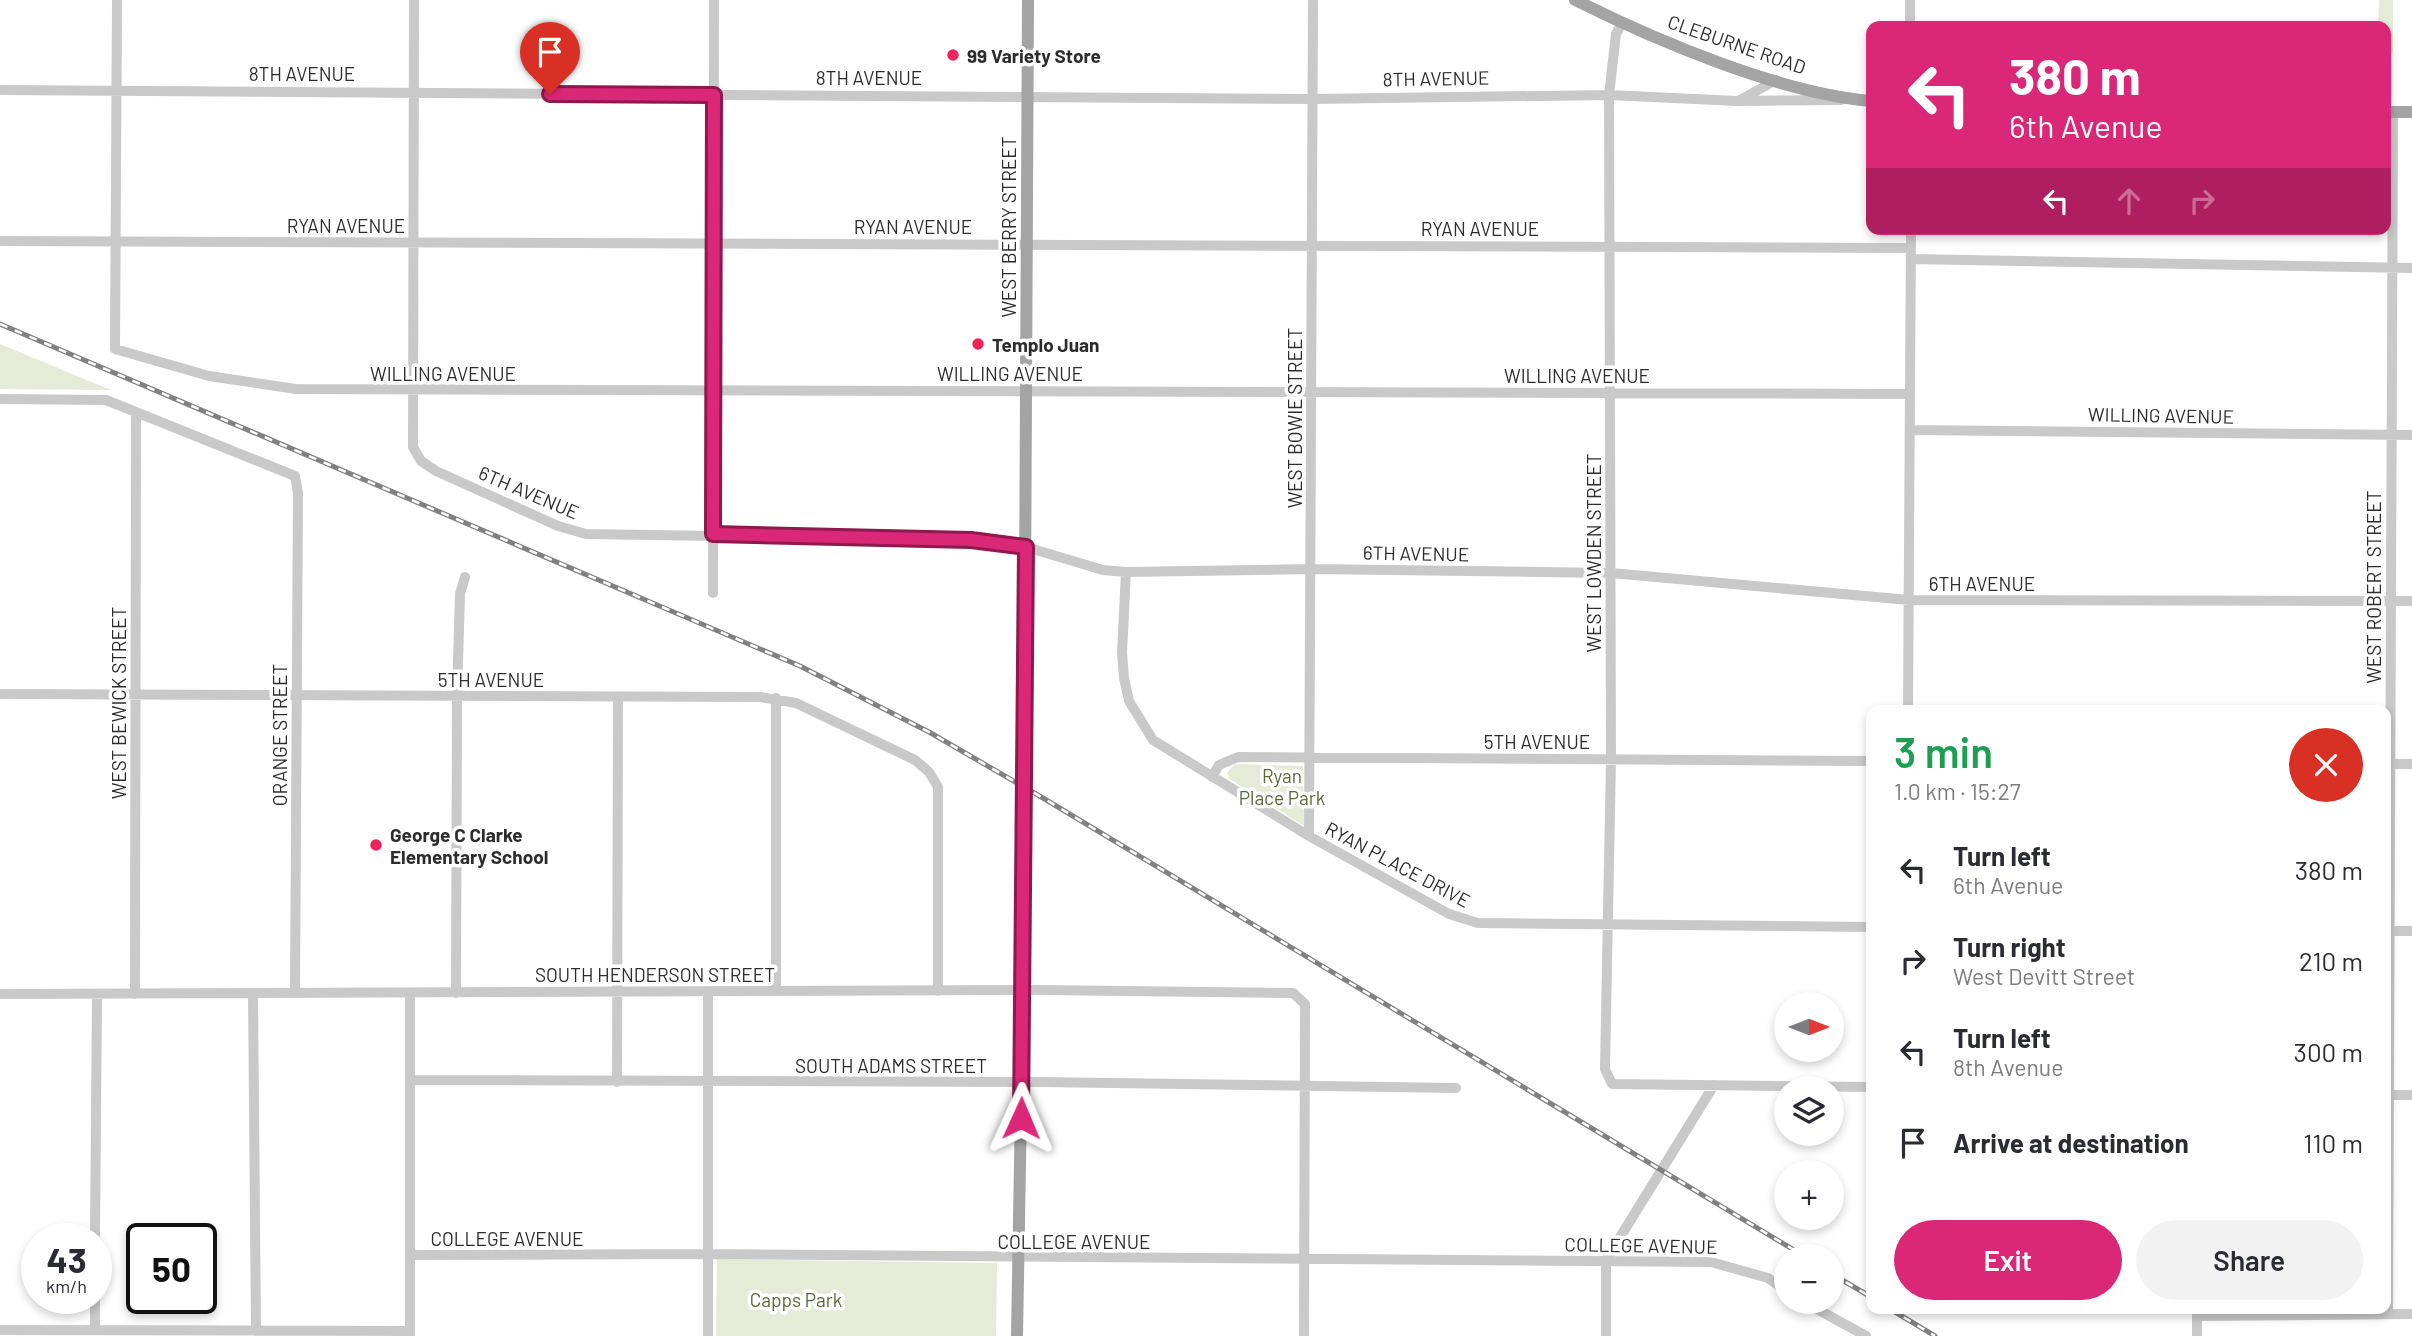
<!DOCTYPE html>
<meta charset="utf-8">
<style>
body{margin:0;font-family:Barlow,sans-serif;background:#f2f2f3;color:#2b2b33;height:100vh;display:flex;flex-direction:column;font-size:26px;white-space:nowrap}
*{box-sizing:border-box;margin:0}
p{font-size:23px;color:#7c7c81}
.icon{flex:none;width:38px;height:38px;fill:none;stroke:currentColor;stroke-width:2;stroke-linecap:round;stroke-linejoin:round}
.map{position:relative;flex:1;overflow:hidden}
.panel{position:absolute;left:1866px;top:705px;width:525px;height:609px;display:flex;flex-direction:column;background:#fff;border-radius:14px;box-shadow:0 4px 10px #0003}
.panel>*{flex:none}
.guide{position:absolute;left:1866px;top:21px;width:525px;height:214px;border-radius:14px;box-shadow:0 4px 10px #0003;background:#db2777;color:#fff;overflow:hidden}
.needle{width:46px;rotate:90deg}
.tools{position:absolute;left:1774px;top:992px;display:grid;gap:14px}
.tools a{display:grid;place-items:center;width:70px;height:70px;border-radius:50%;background:#fff;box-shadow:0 4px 10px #0003;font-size:35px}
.speed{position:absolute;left:21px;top:1223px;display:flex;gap:14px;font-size:35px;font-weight:700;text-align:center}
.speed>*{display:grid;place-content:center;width:91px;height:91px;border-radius:50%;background:#fff;box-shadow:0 4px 10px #0003;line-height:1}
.speed small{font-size:18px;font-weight:400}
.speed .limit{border:4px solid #111;border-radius:10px;background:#fff;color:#111}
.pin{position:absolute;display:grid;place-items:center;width:60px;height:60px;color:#fff;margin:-72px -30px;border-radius:50% 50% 50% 0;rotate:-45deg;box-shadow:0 0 7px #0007}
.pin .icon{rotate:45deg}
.me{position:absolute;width:77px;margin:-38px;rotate:1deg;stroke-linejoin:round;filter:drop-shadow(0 0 5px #0008)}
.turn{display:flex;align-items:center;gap:24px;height:147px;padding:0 28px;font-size:32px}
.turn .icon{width:91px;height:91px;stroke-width:2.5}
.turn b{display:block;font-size:49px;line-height:60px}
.lanes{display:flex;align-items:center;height:66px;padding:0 28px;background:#0003;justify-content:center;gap:35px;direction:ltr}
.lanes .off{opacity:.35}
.round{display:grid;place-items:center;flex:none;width:74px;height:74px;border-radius:37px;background:#f2f2f3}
.overview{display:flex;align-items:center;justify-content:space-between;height:119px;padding:0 28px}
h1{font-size:42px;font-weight:600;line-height:52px;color:#1e9e55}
.action{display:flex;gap:14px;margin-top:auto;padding:14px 28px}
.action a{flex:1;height:80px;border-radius:42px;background:#db2777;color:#fff;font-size:28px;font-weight:600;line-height:80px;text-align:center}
.action a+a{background:#f2f2f3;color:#2b2b33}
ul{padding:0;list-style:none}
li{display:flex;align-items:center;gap:21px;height:91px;padding:0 28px}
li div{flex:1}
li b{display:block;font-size:26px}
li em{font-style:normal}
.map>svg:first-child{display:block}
.green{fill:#e6ebd8}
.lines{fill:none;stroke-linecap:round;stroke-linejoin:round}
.minor{stroke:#c9c9c9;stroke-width:10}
.major{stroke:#a4a4a4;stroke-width:12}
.rail-casing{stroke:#818181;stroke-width:5}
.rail{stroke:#fff;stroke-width:2.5;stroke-dasharray:8;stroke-linecap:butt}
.route-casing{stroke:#8e194d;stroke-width:18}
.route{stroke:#db2777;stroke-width:12}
.poi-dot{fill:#ed2459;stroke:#fff;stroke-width:2.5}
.labels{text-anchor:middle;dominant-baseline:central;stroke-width:7;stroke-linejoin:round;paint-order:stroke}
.street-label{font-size:19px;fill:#2c2c2c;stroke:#fff}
.poi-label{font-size:19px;font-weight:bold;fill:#2c2c2c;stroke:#fff;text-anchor:start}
.park-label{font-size:19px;fill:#586938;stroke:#fff}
</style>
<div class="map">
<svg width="2412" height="1336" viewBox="0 0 2412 1336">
<rect width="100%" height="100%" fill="#fff"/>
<path class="green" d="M2379 0H2393V54H2385V26H2378Z
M0 344 111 390 0 389Z
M1235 764 1303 766 1304 826 1230 779 1227 773Z
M717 1259 997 1263 996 1336H716Z"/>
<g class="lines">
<path class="minor" d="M117 0 115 349 209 376 296 389 1910 394
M414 0 413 447 421 461 436 471 558 526 586 534 971 540 1026 547 1103 570 1126 572 1312 569 1611 573 1909 600 2412 601
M1622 23 1616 34 1609 95 1611 759 1605 1069 1612 1084 1871 1087
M1910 26V0
M0 90 1312 99 1609 95 1737 101 1841 100
M1740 100 1776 80
M0 241 1911 248
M1911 259 2412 268
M0 399 106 400 295 476 298 493 295 993
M1910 430 2412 435
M1126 572 1122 653 1124 678 1129 701 1153 740 1309 836 1449 914 1478 923 1871 927
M713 593 714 0
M0 694 760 697 796 703 915 760 929 772 938 787V991
M776 698V991
M1908 710 1911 229
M2385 764H2412
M1212 777 1219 765 1238 757 1871 761
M1309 836 1313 0
M2385 931H2412
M253 993 256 1331
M456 993 457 696 460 594 465 577
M0 994 1039 990 1293 993 1305 1004 1304 1336
M135 994 136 412
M410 1080 1040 1082 1456 1088
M617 1082 618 697
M2385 1095H2412
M95 1239 97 994
M410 1255 708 1254 1711 1262 1768 1278 1787 1291
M1804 1302 1866 1336
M2388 1314 2393 112
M2197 1316 2412 1314
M0 1330 410 1331
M95 1330V1298
M410 1336V993
M708 1336V992
M1606 1336V1260L1714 1085
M2197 1336V1311"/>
<path class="major" d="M1575 0C1657 41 1780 93 1871 101
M2385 112H2412
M1017 1336 1023 990 1028 0"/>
<g class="rail-casing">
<path id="rail" d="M0 324 800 666 929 732 1043 798 1804 1256
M1832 1274 1871 1297
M1890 1309 1935 1336"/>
</g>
<use href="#rail" class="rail"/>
</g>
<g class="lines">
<g class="route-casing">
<path id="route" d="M550 94 714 95 713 534 971 540 1026 547 1021 1118"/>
</g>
<use href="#route" class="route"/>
</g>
<g class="poi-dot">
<circle cx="953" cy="55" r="7"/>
<circle cx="978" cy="344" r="7"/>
<circle cx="376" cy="845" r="7"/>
</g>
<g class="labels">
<g class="street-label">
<text transform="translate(1737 44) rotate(19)">CLEBURNE ROAD</text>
<text x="302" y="73">8TH AVENUE</text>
<text x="869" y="77">8TH AVENUE</text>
<text transform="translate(1436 78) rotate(-1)">8TH AVENUE</text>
<text x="346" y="225">RYAN AVENUE</text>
<text x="913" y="226">RYAN AVENUE</text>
<text transform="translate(1008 227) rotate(-90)">WEST BERRY STREET</text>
<text x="1480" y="228">RYAN AVENUE</text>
<text x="443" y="373">WILLING AVENUE</text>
<text x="1010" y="373">WILLING AVENUE</text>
<text x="1577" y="375">WILLING AVENUE</text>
<text transform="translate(2161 415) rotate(1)">WILLING AVENUE</text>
<text transform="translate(1294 418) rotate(-90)">WEST BOWIE STREET</text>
<text transform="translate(529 492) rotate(23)">6TH AVENUE</text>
<text transform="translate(1416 553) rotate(1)">6TH AVENUE</text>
<text transform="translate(1593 553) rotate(-90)">WEST LOWDEN STREET</text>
<text x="1982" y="583">6TH AVENUE</text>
<text transform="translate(2373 587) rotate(-90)">WEST ROBERT STREET</text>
<text x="491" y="679">5TH AVENUE</text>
<text transform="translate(118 703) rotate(-90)">WEST BEWICK STREET</text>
<text transform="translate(279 735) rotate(-90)">ORANGE STREET</text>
<text x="1537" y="741">5TH AVENUE</text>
<text transform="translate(1398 864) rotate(28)">RYAN PLACE DRIVE</text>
<text x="655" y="974">SOUTH HENDERSON STREET</text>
<text x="891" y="1065">SOUTH ADAMS STREET</text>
<text x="507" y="1238">COLLEGE AVENUE</text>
<text x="1074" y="1241">COLLEGE AVENUE</text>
<text transform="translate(1641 1245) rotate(1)">COLLEGE AVENUE</text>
</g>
<g class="poi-label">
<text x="967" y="55">99 Variety Store</text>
<text x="992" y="344">Templo Juan</text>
<text x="390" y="834">George C Clarke<tspan x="390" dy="22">Elementary School</tspan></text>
</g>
<g class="park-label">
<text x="1282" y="775">Ryan<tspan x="1282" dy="22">Place Park</tspan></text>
<text x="796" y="1299">Capps Park</text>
</g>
</g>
</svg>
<div class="tools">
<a><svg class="needle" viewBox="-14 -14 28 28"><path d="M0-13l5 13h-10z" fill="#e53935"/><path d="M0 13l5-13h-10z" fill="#7c7c81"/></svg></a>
<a><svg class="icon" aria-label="layers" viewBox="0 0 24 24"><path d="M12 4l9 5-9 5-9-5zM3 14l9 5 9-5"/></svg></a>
<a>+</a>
<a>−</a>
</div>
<div class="speed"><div>43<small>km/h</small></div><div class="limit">50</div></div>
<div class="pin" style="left:550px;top:94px;background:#d93025"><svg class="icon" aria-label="arrive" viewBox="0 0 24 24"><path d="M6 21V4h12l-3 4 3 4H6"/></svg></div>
<svg class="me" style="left:1021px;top:1118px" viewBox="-20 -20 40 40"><path d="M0-17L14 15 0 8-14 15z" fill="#db2777" stroke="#fff" stroke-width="4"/></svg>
<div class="guide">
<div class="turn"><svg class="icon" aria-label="left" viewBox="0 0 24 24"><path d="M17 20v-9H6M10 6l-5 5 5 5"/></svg><div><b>380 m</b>6th Avenue</div></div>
<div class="lanes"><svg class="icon" aria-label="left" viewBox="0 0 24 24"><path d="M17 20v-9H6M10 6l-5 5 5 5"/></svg><svg class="icon off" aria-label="ahead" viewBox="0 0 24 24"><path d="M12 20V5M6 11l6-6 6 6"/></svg><svg class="icon off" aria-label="right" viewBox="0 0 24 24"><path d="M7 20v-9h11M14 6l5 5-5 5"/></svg></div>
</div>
<section class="panel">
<div class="overview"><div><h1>3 min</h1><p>1.0 km · 15:27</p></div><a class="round" style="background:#d93025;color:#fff"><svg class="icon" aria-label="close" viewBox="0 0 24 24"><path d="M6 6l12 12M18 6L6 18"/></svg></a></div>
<ul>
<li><svg class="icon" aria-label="left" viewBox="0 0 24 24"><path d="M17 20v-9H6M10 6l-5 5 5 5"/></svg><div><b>Turn left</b><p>6th Avenue</p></div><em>380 m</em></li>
<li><svg class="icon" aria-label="right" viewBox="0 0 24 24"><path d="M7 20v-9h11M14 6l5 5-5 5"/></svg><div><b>Turn right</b><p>West Devitt Street</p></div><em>210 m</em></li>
<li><svg class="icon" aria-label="left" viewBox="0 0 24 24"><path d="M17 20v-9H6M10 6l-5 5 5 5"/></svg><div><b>Turn left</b><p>8th Avenue</p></div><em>300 m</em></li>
<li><svg class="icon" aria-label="arrive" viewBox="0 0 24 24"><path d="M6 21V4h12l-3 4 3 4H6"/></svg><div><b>Arrive at destination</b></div><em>110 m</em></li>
</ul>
<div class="action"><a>Exit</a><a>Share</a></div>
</section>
</div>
